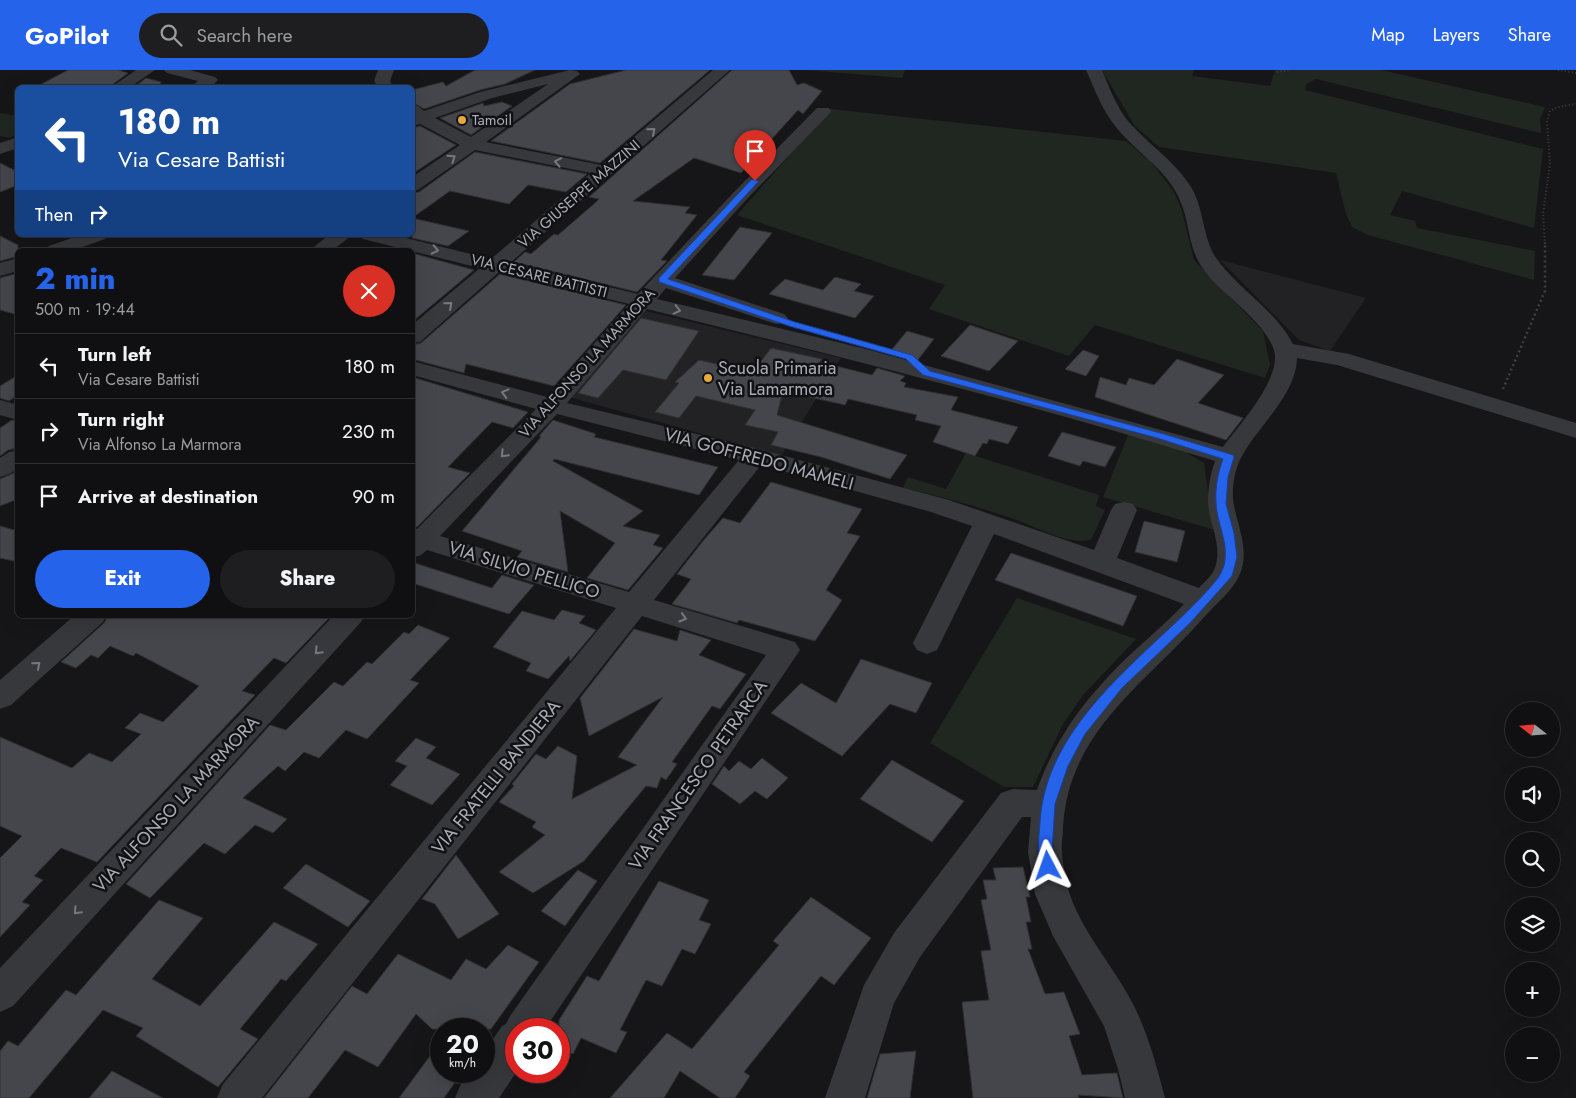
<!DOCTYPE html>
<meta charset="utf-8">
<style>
body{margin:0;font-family:Jost,sans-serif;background:#1e1e20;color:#f1f3f6;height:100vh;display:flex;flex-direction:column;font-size:19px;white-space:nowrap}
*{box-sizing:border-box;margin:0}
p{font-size:16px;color:#9c9d9f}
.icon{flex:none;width:28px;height:28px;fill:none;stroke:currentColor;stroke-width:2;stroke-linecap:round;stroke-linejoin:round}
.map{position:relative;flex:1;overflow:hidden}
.side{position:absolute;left:15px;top:178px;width:400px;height:370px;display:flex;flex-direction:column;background:#101012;border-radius:8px;box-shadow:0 5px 20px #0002,0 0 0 1px #303032}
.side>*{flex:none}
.guide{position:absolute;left:15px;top:15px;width:400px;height:152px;border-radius:8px;box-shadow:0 5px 20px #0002,0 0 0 1px #303032;background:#1a4fa0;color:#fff;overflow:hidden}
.needle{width:32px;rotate:287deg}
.buttons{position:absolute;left:1505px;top:632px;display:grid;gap:10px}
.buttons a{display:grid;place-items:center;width:55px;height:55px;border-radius:50%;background:#101012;box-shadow:0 5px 20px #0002,0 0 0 1px #303032;font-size:25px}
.speed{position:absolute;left:430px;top:948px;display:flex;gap:10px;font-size:25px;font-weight:700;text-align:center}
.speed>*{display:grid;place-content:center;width:65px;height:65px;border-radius:50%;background:#101012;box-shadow:0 5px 20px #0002,0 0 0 1px #303032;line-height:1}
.speed small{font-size:12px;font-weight:400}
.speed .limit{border:8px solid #d22;background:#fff;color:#111}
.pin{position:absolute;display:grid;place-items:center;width:42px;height:42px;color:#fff;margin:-51px -21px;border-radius:50% 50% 50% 0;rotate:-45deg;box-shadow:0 0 5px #0007}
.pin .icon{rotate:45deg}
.me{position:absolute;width:55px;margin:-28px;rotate:356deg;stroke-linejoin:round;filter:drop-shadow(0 0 4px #0008)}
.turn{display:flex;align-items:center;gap:18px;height:105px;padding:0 20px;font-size:22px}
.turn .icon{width:65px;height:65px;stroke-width:2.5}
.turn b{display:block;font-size:35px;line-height:42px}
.then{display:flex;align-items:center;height:48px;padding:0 20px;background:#0003;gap:10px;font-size:19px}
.round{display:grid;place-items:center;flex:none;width:52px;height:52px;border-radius:26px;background:#1e1e20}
.headline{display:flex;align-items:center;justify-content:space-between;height:85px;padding:0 20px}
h1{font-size:30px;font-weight:800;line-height:38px;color:#2563eb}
.button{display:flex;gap:10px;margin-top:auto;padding:10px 20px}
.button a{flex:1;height:58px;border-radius:30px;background:#2563eb;color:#fff;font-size:20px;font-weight:800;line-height:58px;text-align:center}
.button a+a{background:#1e1e20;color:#f1f3f6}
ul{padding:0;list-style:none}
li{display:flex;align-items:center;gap:15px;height:65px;padding:0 20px;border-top:1px solid #303032}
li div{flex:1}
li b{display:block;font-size:19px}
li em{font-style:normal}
header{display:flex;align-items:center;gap:30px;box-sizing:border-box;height:70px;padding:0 25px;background:#2563eb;color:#fff}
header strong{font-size:24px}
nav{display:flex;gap:28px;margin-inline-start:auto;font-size:18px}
.search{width:350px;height:45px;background:#1e1e20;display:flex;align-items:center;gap:12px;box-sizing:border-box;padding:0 18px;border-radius:28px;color:#9c9d9f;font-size:19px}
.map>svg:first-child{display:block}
.built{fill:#222225}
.green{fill:#202721}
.building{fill:#45464b;stroke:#303033}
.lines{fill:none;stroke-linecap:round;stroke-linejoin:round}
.path-far1{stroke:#3d3f43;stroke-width:2;stroke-dasharray:1 2.5;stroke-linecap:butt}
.path{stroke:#3d3f43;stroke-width:2.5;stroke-dasharray:2 3;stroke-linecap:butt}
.minor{fill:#37383c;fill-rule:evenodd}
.oneway{stroke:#767880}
.route{fill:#2563eb;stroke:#184099}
.poi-dot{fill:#e6a840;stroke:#111113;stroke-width:2}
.labels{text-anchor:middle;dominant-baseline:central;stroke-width:5;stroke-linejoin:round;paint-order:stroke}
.far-poi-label{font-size:15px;fill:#a9adb7;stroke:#111113;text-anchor:start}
.far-street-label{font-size:15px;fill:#a9adb7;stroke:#111113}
.poi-label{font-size:18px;fill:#a9adb7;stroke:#111113;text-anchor:start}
.street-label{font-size:18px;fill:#a9adb7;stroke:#111113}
</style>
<header>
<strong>GoPilot</strong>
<div class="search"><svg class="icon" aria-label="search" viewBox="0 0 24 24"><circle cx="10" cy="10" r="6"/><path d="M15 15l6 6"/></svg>Search here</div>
<nav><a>Map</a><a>Layers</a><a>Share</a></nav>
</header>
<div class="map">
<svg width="1576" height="1028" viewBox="0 0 1576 1028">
<rect width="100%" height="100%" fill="#161618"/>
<path class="built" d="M1220 190 1366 228 1330 281 1299 270Z
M646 241 841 288 781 386 569 327Z"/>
<path class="green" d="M806 0H905L902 8Z
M1102 0H1194L1192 6 1270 16 1275 0H1381L1545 37 1540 49 1541 63 1316 9 1306 14 1305 20 1543 79 1534 158 1402 121 1390 145 1415 151 1417 158 1535 181 1534 210 1368 165 1352 157 1346 144 1336 103 1159 77 1134 55Z
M830 39 1126 71 1152 93 1174 122 1181 138 1194 190 1263 261 1270 295 1265 308 1095 255 1069 286 929 239 945 215 737 145Z
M0 43 17 46V63L10 68 0 66Z
M1129 363 1182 380 1204 393 1211 444 1215 460 1103 427Z
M966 383 1099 425 1096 436 1105 440 1091 470C1065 475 1036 456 1011 448 975 436 940 426 903 418L908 407 946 419Z
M1017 528 1136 569 1083 625 1063 654 1033 717H1004L930 673Z"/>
<path class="building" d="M68 0H118L128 3 108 18H34Z
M475 0H535L505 14 480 20 424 39 412 32V20L443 12 446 16Z
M626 0H710L600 93 491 71 570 14Z
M732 0H789L797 15 804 13 822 21 803 44 798 40 741 103 694 88 633 131 690 137 685 143 697 145 661 190 667 191 637 222 514 192 525 182 531 184 554 164 558 165 595 133 599 129 589 127Z
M146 8 161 12 160 18H133Z
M502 32 512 36 471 65 440 48 483 33 484 36Z
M420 56 456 75 412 104V58Z
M475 82 587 104 566 122 528 115 509 134 450 121 412 148V123L419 122Z
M0 93 18 102V115L0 122Z
M412 148 469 161 448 176 412 168Z
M740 157 772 163 734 210 702 205Z
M0 166 18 175V186L0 191Z
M412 183 474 200 412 252Z
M18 203V245L0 240V208Z
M500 204 626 235 554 316 466 294 464 303 412 289V275L421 273Z
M835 207 861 214 854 221 874 226 855 248 769 224 785 209 823 220Z
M641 248 699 261 666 310 623 300 598 328 578 323Z
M970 255 1018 271 989 301 941 286Z
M907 261 934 269 917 291 889 283Z
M771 278 822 289 820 292 872 305 877 298 905 306 900 311 906 313 904 317 958 327 951 340 1018 357 1008 374 989 369 987 374 983 373 975 386 933 372 941 356 915 350 917 345 848 329 845 335 783 321 777 345 907 385 890 409 821 387 771 375 778 362 745 355 755 340 696 326 679 348 655 342 679 313 675 312 699 290 753 302Z
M1083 280 1099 286 1086 306 1065 299Z
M1177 289 1224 305 1198 333 1243 348 1226 370 1095 327 1100 307 1126 315 1129 308 1154 315Z
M18 305V325L9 331 0 328V316Z
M412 307 528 342 513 358 492 352 448 397 470 403 417 457 412 455Z
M12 350 18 352V378L8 380 0 386V358Z
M553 350 596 364 594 367 718 397 699 425 554 389 553 391 643 441 623 456 660 465 653 475 663 478 628 520 587 508 615 473 560 441 568 502 517 487 522 481 462 461 541 367 539 366Z
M1062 362 1116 377 1105 397 1083 391 1080 396 1048 386Z
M18 401V429L0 436V409Z
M771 412 862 439 847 463 860 466 826 520 842 530 815 571 739 550 737 553 672 534 691 509 677 504 703 471 723 448 740 453Z
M1144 451 1185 461 1177 492 1135 482Z
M0 456 18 461V492L0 488Z
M1011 483 1137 526 1123 556 995 510Z
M412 492 492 518 502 505 534 515 509 544 412 513Z
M562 540 585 546 579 553 596 560 570 591 569 586 548 609 526 601 531 593 493 577 522 541 554 550Z
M109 545H316L328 549 286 593 274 588 242 621 255 625 97 792 61 778 34 806 43 810 22 832 30 835 0 867V788L22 766 0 756V667L72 698 89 683 112 692 141 664 125 658 140 643 163 652 199 616 136 583 133 586 110 576 98 588 91 585 76 598 61 592 104 553Z
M418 555 450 568 410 610 419 613 367 669 346 660 319 688 304 682 285 701 278 696 243 728 287 749 273 763 255 755 225 784 204 773 150 828 126 814 270 655 286 660 334 612 343 616 367 592 372 594 404 562 409 564Z
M634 559 677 571 680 560 711 570 699 585 746 604 720 639 712 636 672 692 677 694 666 710 661 707 657 718 646 716 584 791 533 823 499 802 545 765 532 757 536 752 499 732 514 716 512 714 536 684 546 689 558 676 577 686 572 729 637 695 618 687 663 627 589 666 580 628Z
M861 589 932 613 916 643 890 634 842 686 771 643 801 613 836 633Z
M416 668 436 677 426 688 460 704 432 735 390 715 407 696 395 691Z
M762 688 788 708 767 729 755 721 740 734 712 714 724 696 729 701 739 691 751 699Z
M892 690 964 731 932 772 860 729Z
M456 785 499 844 458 869 435 834 422 829Z
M306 794 370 831 348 857 283 818Z
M1023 797 1030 827H1026L1031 852H1026L1032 879H1028L1045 924 1064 922 1080 964 1069 966 1082 1005 1117 1003 1123 1028 1078 1025 1079 1028H973L962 932 989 930 981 881 991 880 981 830 987 829 983 810H996L993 798Z
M578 800 597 811 565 856 541 841Z
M659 811 709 830 699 850 711 854 695 884 682 879 662 916 646 910 620 960 627 962 616 983 581 968 573 984 559 978V950L587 906 599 911Z
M811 827 871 868 834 915 821 906 744 1002 750 1006 735 1028H720L680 1001 664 1028H610L667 963 692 979 779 875 773 871Z
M159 830 203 848 152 909 200 936 274 852 318 874 286 911 281 909 240 959 258 969 218 1017 136 966 143 958 103 940 29 1028H0V981L8 971 18 976 66 920 76 925Z
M508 875 539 892 491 959H432L416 944 378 997 345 980 308 1028H264L352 916 367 924 398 884 451 910 466 889 486 899Z
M441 971V1001H463L444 1028H399Z
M916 981 910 1028H867L880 984Z
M112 1001 163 1028H89Z"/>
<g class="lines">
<path class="path-far1" d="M1558 0 1576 3
M1277 2 1290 0
M1545 174 1543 144 1550 94 1547 51 1550 41 1558 37 1576 34"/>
<path class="path" d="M1503 319 1545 221V172"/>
<path class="minor" d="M136 0H155L129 18H110Z
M164 0H190L215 7 218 10 210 18H189L198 11 167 3Z
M378 0H394L390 11 394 18H379L374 11Z
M570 0 577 1 580 4 486 72 601 95 713 0H730L510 193 638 224 734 122 817 38H829L831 41 829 44 746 130 675 208 784 244 788 248 784 252 777 254 770 252 666 218 657 229 862 278 1223 377C1240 354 1276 315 1275 286 1273 260 1230 229 1213 211 1183 179 1194 157 1177 124 1163 97 1135 81 1116 57 1102 40 1095 20 1086 0H1102C1109 17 1116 36 1128 51 1148 74 1175 91 1191 117 1205 140 1202 171 1219 192 1241 221 1275 240 1293 274L1349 284 1576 353V368L1337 295 1297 288C1296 325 1259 355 1242 386 1234 400 1231 421 1234 436 1239 460 1250 483 1239 506 1232 521 1217 533 1206 545 1148 612 1068 660 1063 758 1063 766 1061 775 1062 783 1063 796 1066 813 1070 825 1084 865 1115 898 1134 936 1148 964 1157 997 1165 1028H1125L1118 999 1104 956 1053 866 1035 824 1028 782 1031 747H1022L920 887 894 933 865 1028H825L864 915 894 863 1001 723 1013 719 1037 720C1052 677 1076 641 1107 608 1131 581 1160 560 1184 534L994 464 937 580 927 584 917 580 913 573 972 456 931 442 761 395 654 530 795 572 800 580 545 959H516L517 1001 499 1028H455L461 1014 470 1001H484V982L502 956 506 954 510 946 766 585 642 546 262 1028H217L223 1014 616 538 427 480 421 485 412 488V457L417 459 536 339 412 305V291L547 327 629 234 499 202 420 272 412 273V255L480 198 363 169 360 165H394L491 189 591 103 475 80 418 120 412 121V107L460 75 420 54 412 56V34L418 36 424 41 480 22ZM548 14 471 67 435 48 492 28ZM647 239C838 286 1028 333 1215 391 1210 405 1208 418 1208 432 1209 455 1224 477 1214 500 1211 507 1203 513 1199 518L1117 488 1137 440 1133 434 1124 432 1115 434 1111 440 1094 480 949 430 755 378 567 333ZM557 344 739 390 629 522 440 466Z
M18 67V78L0 84V73Z
M80 165H108L105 169 74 180H46L49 176Z
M329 165H352L333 180H310Z
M18 188V201L0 206V193Z
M0 330 18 335V350L0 345Z
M18 380V399L9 404 0 407V388L9 382Z
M75 545H107L103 552 11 635 0 639V610Z
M334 545H365L361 552 13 936 0 942V898Z"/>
</g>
<defs><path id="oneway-chevron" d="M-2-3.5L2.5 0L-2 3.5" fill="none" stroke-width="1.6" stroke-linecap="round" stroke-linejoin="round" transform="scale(1.25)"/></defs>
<g class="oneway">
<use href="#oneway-chevron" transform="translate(652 61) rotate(-41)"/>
<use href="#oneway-chevron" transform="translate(452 88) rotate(-35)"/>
<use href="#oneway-chevron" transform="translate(558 92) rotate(-169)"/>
<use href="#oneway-chevron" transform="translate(435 180) rotate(13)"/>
<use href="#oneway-chevron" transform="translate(449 235) rotate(-41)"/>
<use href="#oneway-chevron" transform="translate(677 240) rotate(14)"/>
<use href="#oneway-chevron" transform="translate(505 323) rotate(-165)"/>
<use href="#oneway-chevron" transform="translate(504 384) rotate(134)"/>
<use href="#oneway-chevron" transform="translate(683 548) rotate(17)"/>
<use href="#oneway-chevron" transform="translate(318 581) rotate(133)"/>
<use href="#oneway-chevron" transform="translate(37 595) rotate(-41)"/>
<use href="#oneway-chevron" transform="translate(77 841) rotate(133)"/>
</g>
<path class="route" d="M752 109 759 111 668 209 795 252 912 285 930 301 1164 364 1233 385 1234 387 1228 407 1226 434 1234 463 1237 487 1232 506 1190 553 1122 618 1085 664 1068 696 1055 734 1052 782 1055 796 1053 800 1048 802 1043 800C1036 785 1039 768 1040 752 1045 669 1116 609 1172 556 1183 546 1216 514 1221 503 1233 479 1217 457 1216 433 1215 417 1218 403 1223 389L1157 368 923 305 906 289 789 256 659 212V208Z"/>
<g class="poi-dot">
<circle cx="462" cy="50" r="5"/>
<circle cx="708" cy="308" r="5"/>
</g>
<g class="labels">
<g class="far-poi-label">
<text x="472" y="50">Tamoil</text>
</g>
<g class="far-street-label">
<text transform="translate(579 124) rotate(-41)">VIA GIUSEPPE MAZZINI</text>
<text transform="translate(539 206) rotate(14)">VIA CESARE BATTISTI</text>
<text transform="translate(587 293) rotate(-48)">VIA ALFONSO LA MARMORA</text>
</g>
<g class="poi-label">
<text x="718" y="298">Scuola Primaria<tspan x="718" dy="21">Via Lamarmora</tspan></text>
</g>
<g class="street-label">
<text transform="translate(759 389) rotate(15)">VIA GOFFREDO MAMELI</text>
<text transform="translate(524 500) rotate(17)">VIA SILVIO PELLICO</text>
<text transform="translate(698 705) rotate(-55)">VIA FRANCESCO PETRARCA</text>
<text transform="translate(496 707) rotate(-51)">VIA FRATELLI BANDIERA</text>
<text transform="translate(176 734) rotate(-47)">VIA ALFONSO LA MARMORA</text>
</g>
</g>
</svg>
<div class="buttons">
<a><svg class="needle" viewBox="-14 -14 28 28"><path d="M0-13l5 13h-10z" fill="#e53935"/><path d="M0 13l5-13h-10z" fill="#9c9d9f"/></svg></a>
<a><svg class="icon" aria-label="sound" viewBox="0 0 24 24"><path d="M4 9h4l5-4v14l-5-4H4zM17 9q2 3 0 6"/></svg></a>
<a><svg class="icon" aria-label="search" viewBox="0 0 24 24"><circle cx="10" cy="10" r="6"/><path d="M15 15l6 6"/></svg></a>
<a><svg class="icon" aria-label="layers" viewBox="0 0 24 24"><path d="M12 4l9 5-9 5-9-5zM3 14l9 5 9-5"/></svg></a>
<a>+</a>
<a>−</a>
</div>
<div class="speed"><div>20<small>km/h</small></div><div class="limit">30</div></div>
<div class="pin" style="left:755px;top:111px;background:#d93025"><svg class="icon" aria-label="arrive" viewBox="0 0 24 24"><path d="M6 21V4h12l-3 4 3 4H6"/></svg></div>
<svg class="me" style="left:1048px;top:796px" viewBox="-20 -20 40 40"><path d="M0-17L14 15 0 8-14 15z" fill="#2563eb" stroke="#fff" stroke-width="4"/></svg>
<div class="guide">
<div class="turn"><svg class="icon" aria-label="left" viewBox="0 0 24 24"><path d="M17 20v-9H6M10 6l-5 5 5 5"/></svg><div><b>180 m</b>Via Cesare Battisti</div></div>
<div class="then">Then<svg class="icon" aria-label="right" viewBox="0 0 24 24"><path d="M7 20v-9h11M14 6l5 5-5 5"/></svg></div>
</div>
<section class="side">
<div class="headline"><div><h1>2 min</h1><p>500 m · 19:44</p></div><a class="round" style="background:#d93025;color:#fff"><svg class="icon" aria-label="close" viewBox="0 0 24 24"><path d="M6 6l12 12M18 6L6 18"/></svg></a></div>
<ul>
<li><svg class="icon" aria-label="left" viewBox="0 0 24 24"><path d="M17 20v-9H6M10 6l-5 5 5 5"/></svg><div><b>Turn left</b><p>Via Cesare Battisti</p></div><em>180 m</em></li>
<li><svg class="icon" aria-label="right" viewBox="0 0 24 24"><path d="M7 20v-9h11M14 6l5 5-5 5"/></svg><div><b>Turn right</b><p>Via Alfonso La Marmora</p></div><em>230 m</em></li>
<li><svg class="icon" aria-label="arrive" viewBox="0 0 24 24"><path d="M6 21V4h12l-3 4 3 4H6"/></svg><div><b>Arrive at destination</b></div><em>90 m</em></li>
</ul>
<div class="button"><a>Exit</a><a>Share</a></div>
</section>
</div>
